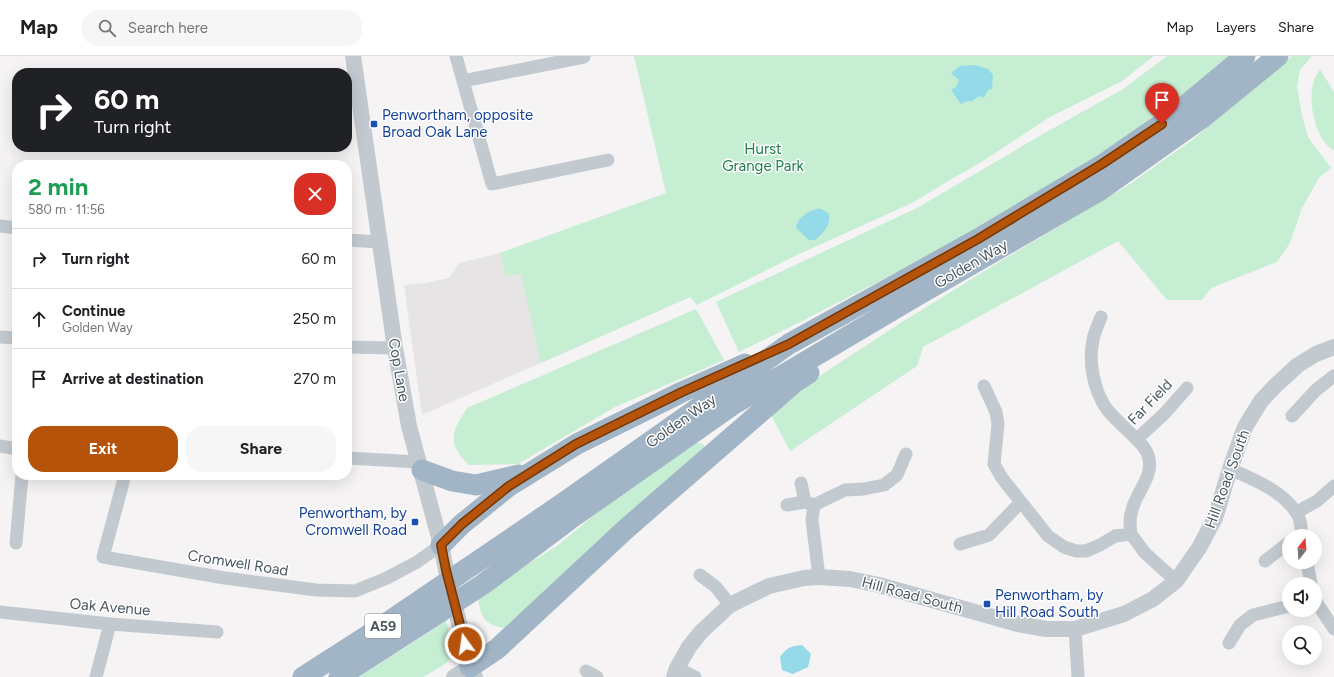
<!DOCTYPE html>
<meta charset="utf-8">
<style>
body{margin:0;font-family:Figtree,sans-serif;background:#f6f6f6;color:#202124;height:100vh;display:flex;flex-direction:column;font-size:15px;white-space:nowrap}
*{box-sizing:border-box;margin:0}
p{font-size:13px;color:#757577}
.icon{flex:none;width:22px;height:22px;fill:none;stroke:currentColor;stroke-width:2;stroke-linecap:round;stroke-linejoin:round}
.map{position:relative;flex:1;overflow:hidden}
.side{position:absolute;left:12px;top:104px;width:340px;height:320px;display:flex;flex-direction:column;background:#fff;border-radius:16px;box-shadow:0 4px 16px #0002}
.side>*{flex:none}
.hud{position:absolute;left:12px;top:12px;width:340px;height:84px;border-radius:16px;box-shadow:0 4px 16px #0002;background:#202124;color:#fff;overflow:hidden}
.needle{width:26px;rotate:17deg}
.controls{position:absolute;left:1282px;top:473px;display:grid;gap:8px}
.controls a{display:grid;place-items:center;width:40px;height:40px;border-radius:50%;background:#fff;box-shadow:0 4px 16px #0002;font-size:20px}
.pin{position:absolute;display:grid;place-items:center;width:34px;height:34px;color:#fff;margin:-41px -17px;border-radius:50% 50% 50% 0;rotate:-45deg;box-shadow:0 0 4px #0007}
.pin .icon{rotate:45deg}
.me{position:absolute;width:44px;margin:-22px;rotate:346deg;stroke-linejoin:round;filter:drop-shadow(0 0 3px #0008)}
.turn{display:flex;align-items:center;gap:14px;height:84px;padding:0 16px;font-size:18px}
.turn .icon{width:52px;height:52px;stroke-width:2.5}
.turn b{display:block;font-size:28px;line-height:34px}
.round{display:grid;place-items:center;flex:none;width:42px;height:42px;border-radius:16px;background:#f6f6f6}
.headline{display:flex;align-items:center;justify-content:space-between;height:68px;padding:0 16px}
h1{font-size:24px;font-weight:700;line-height:30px;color:#1e9e55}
.cta{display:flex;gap:8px;margin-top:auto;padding:8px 16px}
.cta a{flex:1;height:46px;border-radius:16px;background:#b45309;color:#fff;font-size:16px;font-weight:700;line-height:46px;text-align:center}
.cta a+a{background:#f6f6f6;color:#202124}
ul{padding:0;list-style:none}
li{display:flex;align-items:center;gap:12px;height:60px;padding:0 16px;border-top:1px solid #e0e0e0}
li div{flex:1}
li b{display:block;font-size:15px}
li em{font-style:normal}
header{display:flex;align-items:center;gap:24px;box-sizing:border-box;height:56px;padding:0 20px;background:#fff;border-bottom:1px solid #e0e0e0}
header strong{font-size:19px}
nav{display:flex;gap:22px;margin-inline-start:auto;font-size:14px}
.search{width:280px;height:36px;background:#f6f6f6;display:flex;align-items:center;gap:10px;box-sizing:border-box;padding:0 14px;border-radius:16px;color:#757577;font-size:15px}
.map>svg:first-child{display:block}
.education{fill:#e6e4e4}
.green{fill:#c5eed3}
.water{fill:#95dae8}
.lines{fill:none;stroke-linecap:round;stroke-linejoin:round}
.minor{stroke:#c2cad0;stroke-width:13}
.tertiary{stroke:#c2cad0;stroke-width:16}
.trunk{stroke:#a1b5c6;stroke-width:21}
.route-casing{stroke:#753606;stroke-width:10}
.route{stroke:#b45309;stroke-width:7}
.transit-dot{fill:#1a4fb4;stroke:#fff;stroke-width:1.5}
.labels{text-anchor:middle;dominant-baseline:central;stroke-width:3;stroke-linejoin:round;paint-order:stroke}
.shield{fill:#fff;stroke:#81898f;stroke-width:1}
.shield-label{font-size:14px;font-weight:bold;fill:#4b575f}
.transit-label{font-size:15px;fill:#164399;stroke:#fff;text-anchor:start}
.park-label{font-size:15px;fill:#1e7f4a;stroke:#fff}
.street-label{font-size:15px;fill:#4b575f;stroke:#fff}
</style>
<header>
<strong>Map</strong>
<div class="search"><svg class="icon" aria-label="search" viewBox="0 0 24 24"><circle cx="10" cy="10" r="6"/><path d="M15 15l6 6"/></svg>Search here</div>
<nav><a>Map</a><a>Layers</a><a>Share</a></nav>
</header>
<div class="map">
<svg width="1334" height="621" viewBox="0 0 1334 621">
<rect width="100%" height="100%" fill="#f5f3f3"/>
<path class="education" d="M505 196 690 241 422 359 404 229 426 227 449 222 459 207Z"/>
<path class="green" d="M634 0H1154L1122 25 1050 61 980 107 960 118 912 147 799 198 697 249 690 241 541 307 521 218 506 220 500 197 666 137Z
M1167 0H1234L1108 94 942 193 800 266 739 296 716 246 917 152 1043 78 1123 33Z
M1292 0H1312L1300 14 1297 31 1302 60 1308 81 1331 112 1319 122 1302 152 1290 187 1277 206 1211 232 1202 244H1167L1118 185 923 291 917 310 790 395 771 359 827 315 899 268 991 211 1130 128 1192 84Z
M1320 13 1334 36V94C1315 85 1307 43 1314 25 1315 21 1318 17 1320 13Z
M696 253 724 304 615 351 518 408 469 409C465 405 460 400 457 394 448 379 459 365 467 352Z
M693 387H700L704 389 705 394 504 572C482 569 481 558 477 539L557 490 628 431Z
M446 564 452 588V595L449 604 445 608 423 621H359L426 578Z"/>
<path class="water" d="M975 9 988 13 993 19 992 33 988 34 984 42 980 40 972 45 965 46 961 48 951 34 956 31 959 24 951 17 960 10Z
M816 153C821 152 824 154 829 158 831 169 823 177 815 184H809L796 172C798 161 806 157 816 153Z
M802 589 811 598 808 611 793 618 782 614 780 601C786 592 791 590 802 589Z"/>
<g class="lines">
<path class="minor" d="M456 0 492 128 608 104
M463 25 584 1
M0 170 17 172
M347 184 379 186
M0 281 17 282
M347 291 395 292
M984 330 996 356 998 368 994 408 1002 422 1048 480 1064 491 1076 495H1086L1100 489 1115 480 1131 478C1130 469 1129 462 1132 454 1136 437 1153 421 1149 403 1147 391 1135 382 1127 374 1120 367 1112 360 1106 352 1094 334 1088 306 1093 284 1094 277 1098 269 1101 261
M1292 360 1316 334 1334 320
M1137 383 1165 357 1187 332
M0 390 17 393
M347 402 419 406
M1230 413C1253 423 1281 434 1296 456 1301 462 1301 472 1302 480
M125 419 103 501 225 522 316 534 355 535 387 522 417 506 441 489
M801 427 805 446 814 449
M787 449 805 446
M1297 456 1317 445 1334 430
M1131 478 1145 497 1176 525
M16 487 22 419
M960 488 989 479 1021 446
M1265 505 1287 488H1289
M1307 506 1311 528
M700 519 716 531 730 549
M819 521 812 464 814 449 845 434 864 433 884 429 897 419 906 398
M1315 544 1334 573
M0 556 110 568 217 576
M1075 573 1078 621
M1229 587 1240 569 1253 559 1289 550
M677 612 695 621
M586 615 597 621
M96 621 110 568"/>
<path class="tertiary" d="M353 0 395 292 409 370 441 489 446 514 470 611 475 621
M454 621 470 611
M674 621 677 612 689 591 701 576 730 549 769 530 804 522 819 521 850 523 879 529 1018 568 1046 573H1075L1124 558 1153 543 1176 525 1199 492 1215 462 1230 413 1245 371 1261 345 1275 330 1298 309 1316 298 1334 291"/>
<path class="trunk" d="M422 414 452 425 476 429 519 419
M441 489 462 468 509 430 577 388 682 336 745 308
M470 611 497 593 627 472 794 327 809 317
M303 621 384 569 562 448 789 288 978 183 1102 109 1174 59 1245 0
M339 621 482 529 570 463 734 348 918 239 1099 135 1202 62 1278 0"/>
</g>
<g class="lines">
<g class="route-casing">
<path id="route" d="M465 588 446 514 441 489 462 468 509 430 576 388 682 336 789 288 978 183 1102 108 1162 68"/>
</g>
<use href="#route" class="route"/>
</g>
<g class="transit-dot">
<rect x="370" y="64" width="8" height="8" rx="2"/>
<rect x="411" y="462" width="8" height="8" rx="2"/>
<rect x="983" y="544" width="8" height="8" rx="2"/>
</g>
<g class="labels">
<rect class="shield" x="365" y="558" width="36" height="24" rx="3"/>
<g class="shield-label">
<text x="383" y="570">A59</text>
</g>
<g class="transit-label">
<text x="382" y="59">Penwortham, opposite<tspan x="382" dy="17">Broad Oak Lane</tspan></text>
<text x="407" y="457" text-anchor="end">Penwortham, by<tspan x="407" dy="17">Cromwell Road</tspan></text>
<text x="995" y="539">Penwortham, by<tspan x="995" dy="17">Hill Road South</tspan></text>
</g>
<g class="park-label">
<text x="763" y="93">Hurst<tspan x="763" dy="17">Grange Park</tspan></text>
</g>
<g class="street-label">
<text transform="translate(971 208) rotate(-30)">Golden Way</text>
<text transform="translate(399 314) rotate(80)">Cop Lane</text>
<text transform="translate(1150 346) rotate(-46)">Far Field</text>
<text transform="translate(681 365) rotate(-35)">Golden Way</text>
<text transform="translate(1227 423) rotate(-70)">Hill Road South</text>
<text transform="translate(238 507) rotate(9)">Cromwell Road</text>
<text transform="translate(912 539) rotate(15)">Hill Road South</text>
<text transform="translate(110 551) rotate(5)">Oak Avenue</text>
</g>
</g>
</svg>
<div class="controls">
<a><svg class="needle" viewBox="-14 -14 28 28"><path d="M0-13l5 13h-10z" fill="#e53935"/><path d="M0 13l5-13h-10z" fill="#757577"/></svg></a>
<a><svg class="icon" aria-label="sound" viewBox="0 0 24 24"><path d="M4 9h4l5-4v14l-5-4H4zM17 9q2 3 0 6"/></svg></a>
<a><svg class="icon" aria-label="search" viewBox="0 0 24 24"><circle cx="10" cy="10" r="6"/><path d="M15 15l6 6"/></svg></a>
</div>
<div class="pin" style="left:1162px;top:68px;background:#d93025"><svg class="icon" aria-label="arrive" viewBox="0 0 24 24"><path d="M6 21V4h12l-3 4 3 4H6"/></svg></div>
<svg class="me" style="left:465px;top:588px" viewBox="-20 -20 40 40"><circle r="17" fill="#b45309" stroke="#fff" stroke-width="3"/><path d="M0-11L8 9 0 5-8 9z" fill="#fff"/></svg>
<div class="hud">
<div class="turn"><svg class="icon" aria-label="right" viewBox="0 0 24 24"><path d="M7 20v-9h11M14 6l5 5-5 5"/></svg><div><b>60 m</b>Turn right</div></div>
</div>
<section class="side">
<div class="headline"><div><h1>2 min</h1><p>580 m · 11:56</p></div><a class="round" style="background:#d93025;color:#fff"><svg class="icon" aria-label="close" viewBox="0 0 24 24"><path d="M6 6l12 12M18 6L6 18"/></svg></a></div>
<ul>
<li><svg class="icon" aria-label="right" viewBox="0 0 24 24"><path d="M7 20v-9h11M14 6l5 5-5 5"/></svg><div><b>Turn right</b></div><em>60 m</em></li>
<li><svg class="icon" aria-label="ahead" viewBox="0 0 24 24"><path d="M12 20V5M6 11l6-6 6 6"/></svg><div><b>Continue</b><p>Golden Way</p></div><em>250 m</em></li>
<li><svg class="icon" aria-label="arrive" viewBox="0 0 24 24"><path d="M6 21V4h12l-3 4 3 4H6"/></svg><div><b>Arrive at destination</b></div><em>270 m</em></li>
</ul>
<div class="cta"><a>Exit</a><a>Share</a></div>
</section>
</div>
